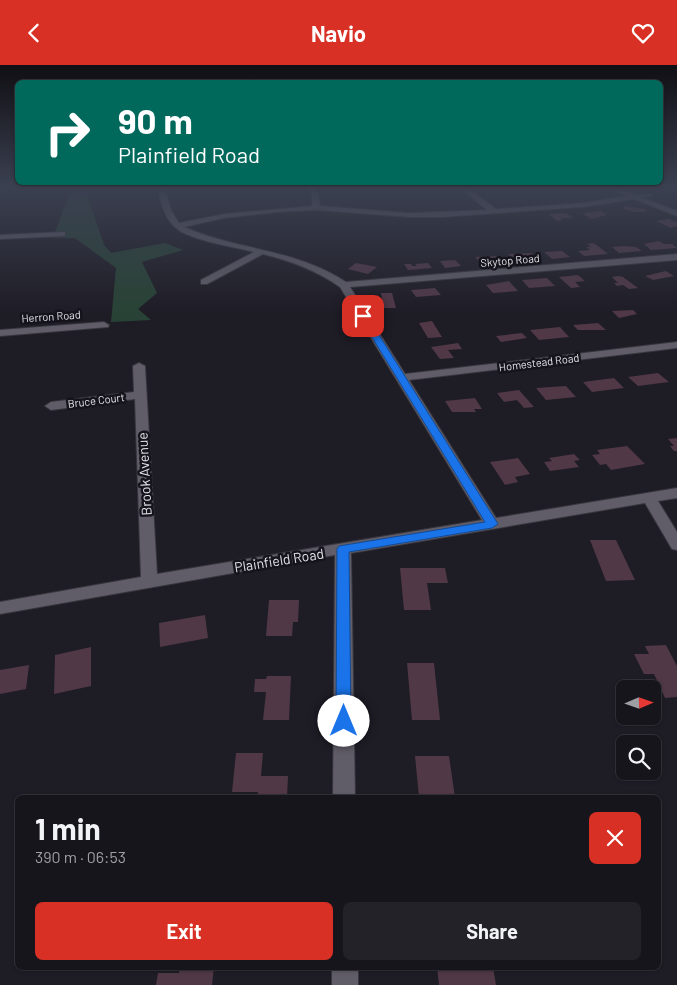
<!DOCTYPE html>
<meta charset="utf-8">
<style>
body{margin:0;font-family:Barlow,sans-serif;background:#232229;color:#f1f3f6;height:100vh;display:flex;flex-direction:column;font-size:19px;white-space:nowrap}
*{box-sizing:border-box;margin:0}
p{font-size:16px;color:#9e9fa3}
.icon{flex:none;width:28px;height:28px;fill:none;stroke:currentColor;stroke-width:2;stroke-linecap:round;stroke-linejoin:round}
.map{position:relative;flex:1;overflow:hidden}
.panel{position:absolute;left:15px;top:730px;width:646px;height:175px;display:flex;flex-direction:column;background:#16151c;border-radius:8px;box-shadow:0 1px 4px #0004,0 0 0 1px #35343b}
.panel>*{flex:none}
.top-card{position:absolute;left:15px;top:15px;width:648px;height:105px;border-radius:8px;box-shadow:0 1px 4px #0004,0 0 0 1px #35343b;background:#00695c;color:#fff;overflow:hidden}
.needle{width:32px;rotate:88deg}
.buttons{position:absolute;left:616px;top:615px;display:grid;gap:10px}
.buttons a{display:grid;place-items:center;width:45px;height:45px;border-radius:8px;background:#16151c;box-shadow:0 1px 4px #0004,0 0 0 1px #35343b;font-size:25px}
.pin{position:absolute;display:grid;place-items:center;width:42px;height:42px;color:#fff;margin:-21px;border-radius:10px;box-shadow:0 2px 8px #0006}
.me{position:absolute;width:55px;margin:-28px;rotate:0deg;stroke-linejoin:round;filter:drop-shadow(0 0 4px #0008)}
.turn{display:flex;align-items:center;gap:18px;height:105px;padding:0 20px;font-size:22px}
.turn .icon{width:65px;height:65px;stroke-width:2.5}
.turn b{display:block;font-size:35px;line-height:42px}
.round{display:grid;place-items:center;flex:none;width:52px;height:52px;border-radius:8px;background:#232229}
.summary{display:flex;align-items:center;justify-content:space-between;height:85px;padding:0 20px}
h1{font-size:30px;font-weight:700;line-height:38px}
.cta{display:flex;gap:10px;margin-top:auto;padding:10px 20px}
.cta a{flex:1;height:58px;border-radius:8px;background:#d93025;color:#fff;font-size:20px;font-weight:700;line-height:58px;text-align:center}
.cta a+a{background:#232229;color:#f1f3f6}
header{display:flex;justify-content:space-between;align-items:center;height:65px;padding:0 20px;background:#d93025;color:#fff;font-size:22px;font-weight:700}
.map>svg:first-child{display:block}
.green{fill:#284335}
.building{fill:#503847}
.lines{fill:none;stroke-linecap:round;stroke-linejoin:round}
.minor-casing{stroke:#38363e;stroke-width:2}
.minor{fill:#605d68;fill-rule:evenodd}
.route{fill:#1a73e8;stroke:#114b97}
.labels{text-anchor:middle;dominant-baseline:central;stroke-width:5;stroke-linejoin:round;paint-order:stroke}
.far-street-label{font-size:11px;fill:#e3e2e8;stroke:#15131b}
.street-label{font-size:14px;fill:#e3e2e8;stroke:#15131b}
</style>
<header><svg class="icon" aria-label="back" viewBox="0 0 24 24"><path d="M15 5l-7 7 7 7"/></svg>Navio<svg class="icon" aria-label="heart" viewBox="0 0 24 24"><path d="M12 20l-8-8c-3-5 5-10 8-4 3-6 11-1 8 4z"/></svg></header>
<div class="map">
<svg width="677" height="920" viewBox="0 0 677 920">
<rect width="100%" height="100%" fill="#1e1c25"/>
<path class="green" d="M72 121H84L104 180 111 188 165 178 183 185 142 197 157 228 138 244 151 255 111 257 116 203 75 173H53Z"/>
<path class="building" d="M624 141 646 144 645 147H635L623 144Z
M601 146 607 150 591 154 582 148Z
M566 148 573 153H560L563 155 557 156 548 149Z
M668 154 677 157V161L671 163 656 156Z
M659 176 664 179H672L677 183 651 185 644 179Z
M593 178 598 181 608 189 584 191 578 186 590 185 586 182H591L587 179Z
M624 181 636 182 642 186 619 188 612 182Z
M562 186 570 192 552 194 544 187Z
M531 188 537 193 514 195 508 189Z
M498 191 504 197 481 198 475 192Z
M455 195 461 201 445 203 440 196Z
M356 198 377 202 368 209 348 204Z
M428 198 432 203 408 205 404 199H411L412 201H417L415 199Z
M666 206 674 211 653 215 645 211Z
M578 210 585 216 575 217 580 222 571 223 559 212Z
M618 211 623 212 638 223 629 224 623 220 617 221 614 218H618L612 212Z
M547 213 555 221 529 223 522 215Z
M509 216 518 226 493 228 486 220Z
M435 223 441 230 416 232 411 225Z
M381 228H392L396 243H384Z
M633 245 637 249 619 253 612 246Z
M432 256 442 272 428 273 419 258Z
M598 258 606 265H578L573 260Z
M560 262 569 272 539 275 530 265Z
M522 268 527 273 501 277 496 271Z
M458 278 462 284 448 285 454 293 440 294 431 282Z
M658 308 669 317 638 321 628 312Z
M614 313 624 323 592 327 583 317Z
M566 321 576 332 546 335 536 323Z
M519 325 534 342 524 343 517 335 504 337 497 328Z
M475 333 482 344H474L476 347H452L445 336Z
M677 373V386H674L670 381H674L668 374Z
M627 381 645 399 611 405 606 399 600 400 592 390 600 389 597 385Z
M574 389 580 395 574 396 579 402 550 406 544 397 552 396 549 393Z
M518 393 530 409 515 412 518 417 505 420 490 397Z
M590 475H616L635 515 606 516Z
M400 503H445L448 518H427L431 545H404Z
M269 535H299L298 557H293L292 571H266Z
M205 550 208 573 160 582 159 558Z
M666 580 677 601V632L665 633 654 609H644L634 589H649L645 581Z
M91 582V621L54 629 55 590Z
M407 598H434L440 655H412Z
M29 600 26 624 0 629V605Z
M267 611H291L289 655H263L266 627H254L255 614H266Z
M236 688H263L261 711H288L287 732H257L258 727H232Z
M415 691H449L455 732H419Z
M180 902H214L212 920H156L158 908H179Z
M437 902H493L496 920H439Z"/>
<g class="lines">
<g class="minor-casing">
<path id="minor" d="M158 121H164L171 145 179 158 224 149 312 141V128L308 121H314L318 128 320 141 409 148 487 145 458 121H465L496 144 583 138 626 131 603 121H611L635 130 651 129V131L643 133 677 146V151L634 134 583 142 443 152H409L316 145 278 147 224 153 184 162C239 186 294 183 346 217L677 189V195L350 222 405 309 677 277V283L409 315 496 453 677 423V433L658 436 677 467V485L672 484 645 438 351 488 355 732H333L335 490 0 549V537L141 512 135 334 51 345 45 341 51 337 134 327 133 301 139 298 145 301 157 509 482 455 340 222C316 205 291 196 263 189L207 219H201V215L254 187C235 182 189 175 176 163 164 153 160 136 158 121Z
M62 167H65V171L0 174V170Z
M104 257 109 260 108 262 0 271V265Z
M332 902H358V920H332Z"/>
</g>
<use href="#minor" class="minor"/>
</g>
<linearGradient id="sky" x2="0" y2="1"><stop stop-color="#100f14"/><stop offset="0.49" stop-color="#3b4051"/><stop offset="1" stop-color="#3b4051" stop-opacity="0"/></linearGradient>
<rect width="677" height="249" fill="url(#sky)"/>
<path class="route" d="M363 249 367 251 498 459 492 463 349 487 351 656 349 661 344 663 338 661 336 656 337 484 339 481 485 457 359 251Z"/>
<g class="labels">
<g class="far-street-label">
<text transform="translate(510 195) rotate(-5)">Skytop Road</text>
<text transform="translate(51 251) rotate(-4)">Herron Road</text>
<text transform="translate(539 297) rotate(-7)">Homestead Road</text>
<text transform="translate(96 335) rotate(-7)">Bruce Court</text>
</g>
<g class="street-label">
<text transform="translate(144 409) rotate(-93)">Brook Avenue</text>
<text transform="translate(279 495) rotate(-9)">Plainfield Road</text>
</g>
</g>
</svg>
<div class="buttons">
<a><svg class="needle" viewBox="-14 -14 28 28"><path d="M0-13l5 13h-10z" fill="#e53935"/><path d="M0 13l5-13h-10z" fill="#9e9fa3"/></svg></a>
<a><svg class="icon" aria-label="search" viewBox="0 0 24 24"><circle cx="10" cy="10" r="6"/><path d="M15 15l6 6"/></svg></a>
</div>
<div class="pin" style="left:363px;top:251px;background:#d93025"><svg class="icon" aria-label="arrive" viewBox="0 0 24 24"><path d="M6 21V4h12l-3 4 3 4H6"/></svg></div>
<svg class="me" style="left:344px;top:656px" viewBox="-20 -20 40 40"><circle r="19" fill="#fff"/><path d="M0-13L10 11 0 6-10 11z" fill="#1a73e8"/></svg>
<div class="top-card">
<div class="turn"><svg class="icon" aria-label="right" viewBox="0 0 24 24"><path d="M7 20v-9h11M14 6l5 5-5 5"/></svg><div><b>90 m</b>Plainfield Road</div></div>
</div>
<section class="panel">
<div class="summary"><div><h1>1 min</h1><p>390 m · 06:53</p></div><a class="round" style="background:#d93025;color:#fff"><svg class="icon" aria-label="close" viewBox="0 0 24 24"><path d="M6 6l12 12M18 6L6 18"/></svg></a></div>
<div class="cta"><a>Exit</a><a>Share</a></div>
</section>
</div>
